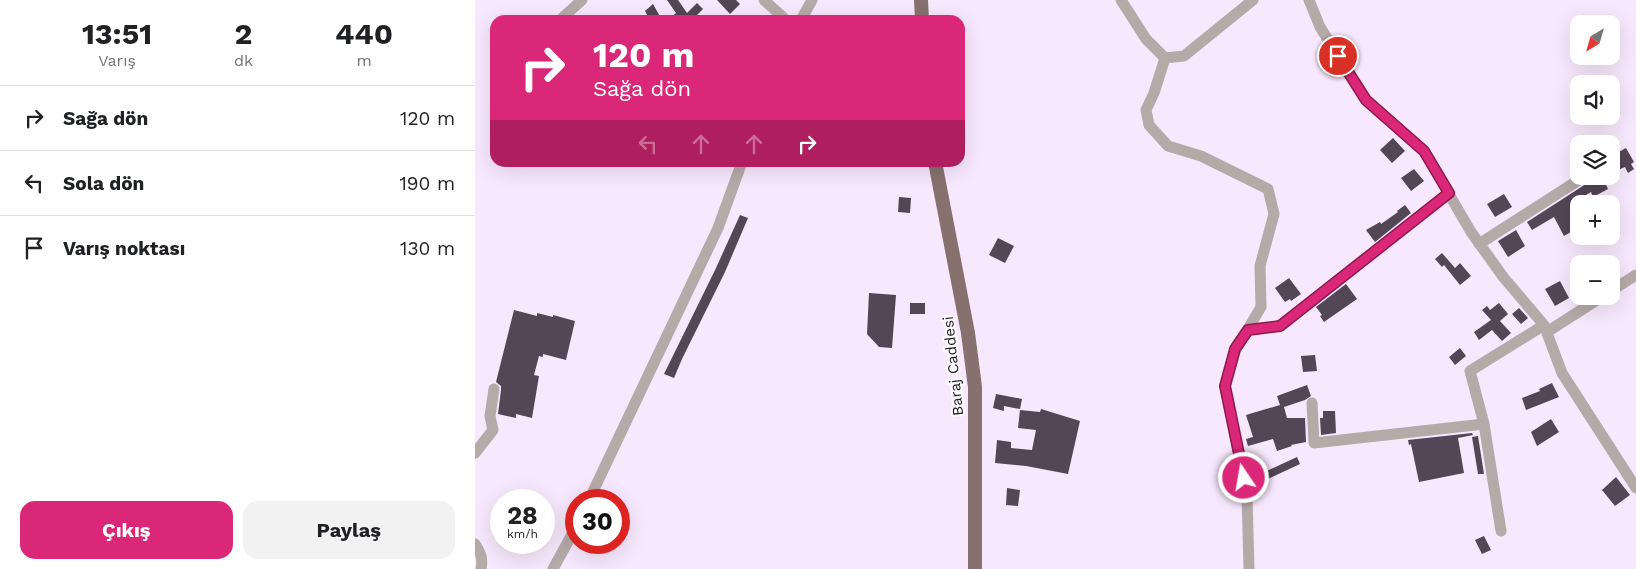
<!DOCTYPE html>
<html lang="tr">
<meta charset="utf-8">
<style>
body{margin:0;font-family:"Work Sans",sans-serif;background:#f2f2f2;color:#202124;height:100vh;display:flex;flex-direction:column;font-size:19px;white-space:nowrap}
*{box-sizing:border-box;margin:0}
p{font-size:16px;color:#757577}
.icon{flex:none;width:28px;height:28px;fill:none;stroke:currentColor;stroke-width:2;stroke-linecap:round;stroke-linejoin:round}
.map{position:relative;flex:1;overflow:hidden}
.sheet{display:flex;flex-direction:column;background:#fff;width:475px}
.sheet>*{flex:none}
.top-card{position:absolute;left:15px;top:15px;width:475px;height:152px;border-radius:15px;box-shadow:0 5px 20px #0002;background:#db2777;color:#fff;overflow:hidden}
.needle{width:32px;rotate:217deg}
.controls{position:absolute;left:1095px;top:15px;display:grid;gap:10px}
.controls a{display:grid;place-items:center;width:50px;height:50px;border-radius:10px;background:#fff;box-shadow:0 5px 20px #0002;font-size:25px}
.speed{position:absolute;left:15px;top:489px;display:flex;gap:10px;font-size:25px;font-weight:700;text-align:center}
.speed>*{display:grid;place-content:center;width:65px;height:65px;border-radius:50%;background:#fff;box-shadow:0 5px 20px #0002;line-height:1}
.speed small{font-size:12px;font-weight:400}
.speed .limit{border:8px solid #d22;background:#fff;color:#111}
.pin{position:absolute;display:grid;place-items:center;width:42px;height:42px;color:#fff;margin:-21px;border:2px solid #fff;border-radius:50%;box-shadow:0 1px 5px #0007}
.me{position:absolute;width:55px;margin:-28px;rotate:348deg;stroke-linejoin:round;filter:drop-shadow(0 0 4px #0008)}
.turn{display:flex;align-items:center;gap:18px;height:105px;padding:0 20px;font-size:22px}
.turn .icon{width:65px;height:65px;stroke-width:2.5}
.turn b{display:block;font-size:35px;line-height:42px}
.lanes{display:flex;align-items:center;height:48px;padding:0 20px;background:#0003;justify-content:center;gap:25px;direction:ltr}
.lanes .off{opacity:.35}
.eta{display:flex;justify-content:space-evenly;align-items:center;height:85px;text-align:center}
.eta b{font-size:30px;font-weight:700;line-height:35px}
.button{display:flex;gap:10px;margin-top:auto;padding:10px 20px}
.button a{flex:1;height:58px;border-radius:15px;background:#db2777;color:#fff;font-size:20px;font-weight:700;line-height:58px;text-align:center}
.button a+a{background:#f2f2f2;color:#202124}
ul{padding:0;list-style:none}
li{display:flex;align-items:center;gap:15px;height:65px;padding:0 20px;border-top:1px solid #e0e0e0}
li div{flex:1}
li b{display:block;font-size:19px}
li em{font-style:normal}
main{display:flex;flex:1;min-height:0}
.map>svg:first-child{display:block}
.building{fill:#534657}
.lines{fill:none;stroke-linecap:round;stroke-linejoin:round}
.minor{stroke:#b6aaa9;stroke-width:11}
.major{stroke:#87716f;stroke-width:14}
.route-casing{stroke:#8e194d;stroke-width:12}
.route{stroke:#db2777;stroke-width:9}
.labels{text-anchor:middle;dominant-baseline:central;stroke-width:5;stroke-linejoin:round;paint-order:stroke}
.street-label{font-size:15px;fill:#262128;stroke:#fdfafe}
</style>
<main>
<section class="sheet">
<div class="eta">
<div><b>13:51</b><p>Varış</p></div>
<div><b>2</b><p>dk</p></div>
<div><b>440</b><p>m</p></div>
</div>
<ul>
<li><svg class="icon" aria-label="right" viewBox="0 0 24 24"><path d="M7 20v-9h11M14 6l5 5-5 5"/></svg><div><b>Sağa dön</b></div><em>120 m</em></li>
<li><svg class="icon" aria-label="left" viewBox="0 0 24 24"><path d="M17 20v-9H6M10 6l-5 5 5 5"/></svg><div><b>Sola dön</b></div><em>190 m</em></li>
<li><svg class="icon" aria-label="arrive" viewBox="0 0 24 24"><path d="M6 21V4h12l-3 4 3 4H6"/></svg><div><b>Varış noktası</b></div><em>130 m</em></li>
</ul>
<div class="button"><a>Çıkış</a><a>Paylaş</a></div>
</section>
<div class="map">
<svg width="1161" height="569" viewBox="0 0 1161 569">
<rect width="100%" height="100%" fill="#f8e8fd"/>
<path class="building" d="M192 0H203L212 13 222 3 228 9 217 20H193L201 13Z
M242 0H261L265 4 255 14Z
M178 4 187 20H175L170 11Z
M918 138 930 151 917 163 905 150Z
M1151 148 1159 162 1156 164 1159 169 1153 173 1150 167 1143 170 1138 155Z
M939 169 949 181 936 191 926 178Z
M1117 176H1127L1133 189 1118 197 1116 192 1099 202 1104 210V220L1098 223 1101 229 1089 236 1079 217 1057 230 1052 222 1114 182Z
M1029 194 1037 207 1020 217 1012 204Z
M424 197 436 198 435 213 423 212Z
M930 205 936 213 900 242 891 230 905 222 906 224 923 212 922 211Z
M265 215 273 218 250 272 207 359 199 378 189 374 241 268Z
M1041 230 1050 246 1033 257 1023 241Z
M523 238 539 246 530 263 514 255Z
M967 253 980 268 985 263 996 276 985 285 969 265 967 267 960 259Z
M814 278 826 294 816 301 815 299 810 302 800 288Z
M1085 281 1094 298 1080 306 1070 289Z
M871 284 882 299 849 322 845 316 847 315 841 307Z
M394 293 421 295 417 348 404 347 392 334Z
M435 303H450V314H435Z
M1024 303 1033 314 1025 321 1036 333 1027 341 1017 330 1004 340 999 332 1016 320 1007 310 1012 306 1015 310Z
M1044 308 1053 318 1046 324 1037 314Z
M39 310 62 316V313L78 317V315L100 321 91 360 68 354V357L64 356 59 375 64 376 57 418 41 414V418L23 414 26 390V386L21 382Z
M985 348 991 356 980 365 974 357Z
M840 355 842 371 828 372 826 356Z
M1077 383 1084 397 1051 410 1047 398 1065 391 1064 389Z
M832 385 836 396 830 400 809 407 812 418H830L831 442 816 445 817 446 802 451 798 439 773 446 771 439 778 437 771 415 805 405 802 396Z
M521 394 547 399 545 409 529 406V411L518 408Z
M566 409 605 421 593 474 551 466 520 463 522 440 536 442V448L557 450 561 430 543 428 545 410 565 412Z
M848 411H860L861 433 846 435 845 418H848Z
M1076 419 1084 432 1062 446 1056 432Z
M997 433 998 435 983 438 989 473 944 482 936 444 934 445 933 440Z
M1003 436 1009 474H1003L997 437Z
M822 457 825 464 784 483 781 476Z
M1141 477 1155 495 1140 506 1127 490Z
M532 488 545 490 543 506 531 505Z
M1009 536 1016 550 1007 554 1000 540Z"/>
<g class="lines">
<path class="minor" d="M289 0 311 20
M646 0 671 39 690 58 709 56 778 0
M834 0 845 27 891 100 949 151 996 232 1029 278 1069 325 1087 373 1161 488
M85 20 107 0
M326 20 337 0
M690 58 679 93 671 110 674 125 693 146 726 156 793 189 799 214 785 266 786 307 761 349 750 386 772 496 774 569
M1004 244 1110 176
M1136 291 1161 275
M773 330 805 326 974 193
M1072 332 1128 296
M837 403 839 443 1009 424
M0 453 18 430 15 416 19 389
M114 500 243 228 267 162
M1026 531 1009 424 995 371 1069 325
M0 544C6 553 8 559 6 569
M78 569 101 527"/>
<path class="major" d="M446 0 447 20
M460 162 493 333 500 387V569"/>
</g>
<g class="lines">
<g class="route-casing">
<path id="route" d="M769 478 750 386 760 349 773 330 805 326 974 193 949 151 891 100 863 56"/>
</g>
<use href="#route" class="route"/>
</g>
<g class="labels">
<g class="street-label">
<text transform="translate(478 366) rotate(-96)">Baraj Caddesi</text>
</g>
</g>
</svg>
<div class="controls">
<a><svg class="needle" viewBox="-14 -14 28 28"><path d="M0-13l5 13h-10z" fill="#e53935"/><path d="M0 13l5-13h-10z" fill="#757577"/></svg></a>
<a><svg class="icon" aria-label="sound" viewBox="0 0 24 24"><path d="M4 9h4l5-4v14l-5-4H4zM17 9q2 3 0 6"/></svg></a>
<a><svg class="icon" aria-label="layers" viewBox="0 0 24 24"><path d="M12 4l9 5-9 5-9-5zM3 14l9 5 9-5"/></svg></a>
<a>+</a>
<a>−</a>
</div>
<div class="speed"><div>28<small>km/h</small></div><div class="limit">30</div></div>
<div class="pin" style="left:863px;top:56px;background:#d93025"><svg class="icon" aria-label="arrive" viewBox="0 0 24 24"><path d="M6 21V4h12l-3 4 3 4H6"/></svg></div>
<svg class="me" style="left:769px;top:478px" viewBox="-20 -20 40 40"><circle r="17" fill="#db2777" stroke="#fff" stroke-width="3"/><path d="M0-11L8 9 0 5-8 9z" fill="#fff"/></svg>
<div class="top-card">
<div class="turn"><svg class="icon" aria-label="right" viewBox="0 0 24 24"><path d="M7 20v-9h11M14 6l5 5-5 5"/></svg><div><b>120 m</b>Sağa dön</div></div>
<div class="lanes"><svg class="icon off" aria-label="left" viewBox="0 0 24 24"><path d="M17 20v-9H6M10 6l-5 5 5 5"/></svg><svg class="icon off" aria-label="ahead" viewBox="0 0 24 24"><path d="M12 20V5M6 11l6-6 6 6"/></svg><svg class="icon off" aria-label="ahead" viewBox="0 0 24 24"><path d="M12 20V5M6 11l6-6 6 6"/></svg><svg class="icon" aria-label="right" viewBox="0 0 24 24"><path d="M7 20v-9h11M14 6l5 5-5 5"/></svg></div>
</div>
</div>
</main>
